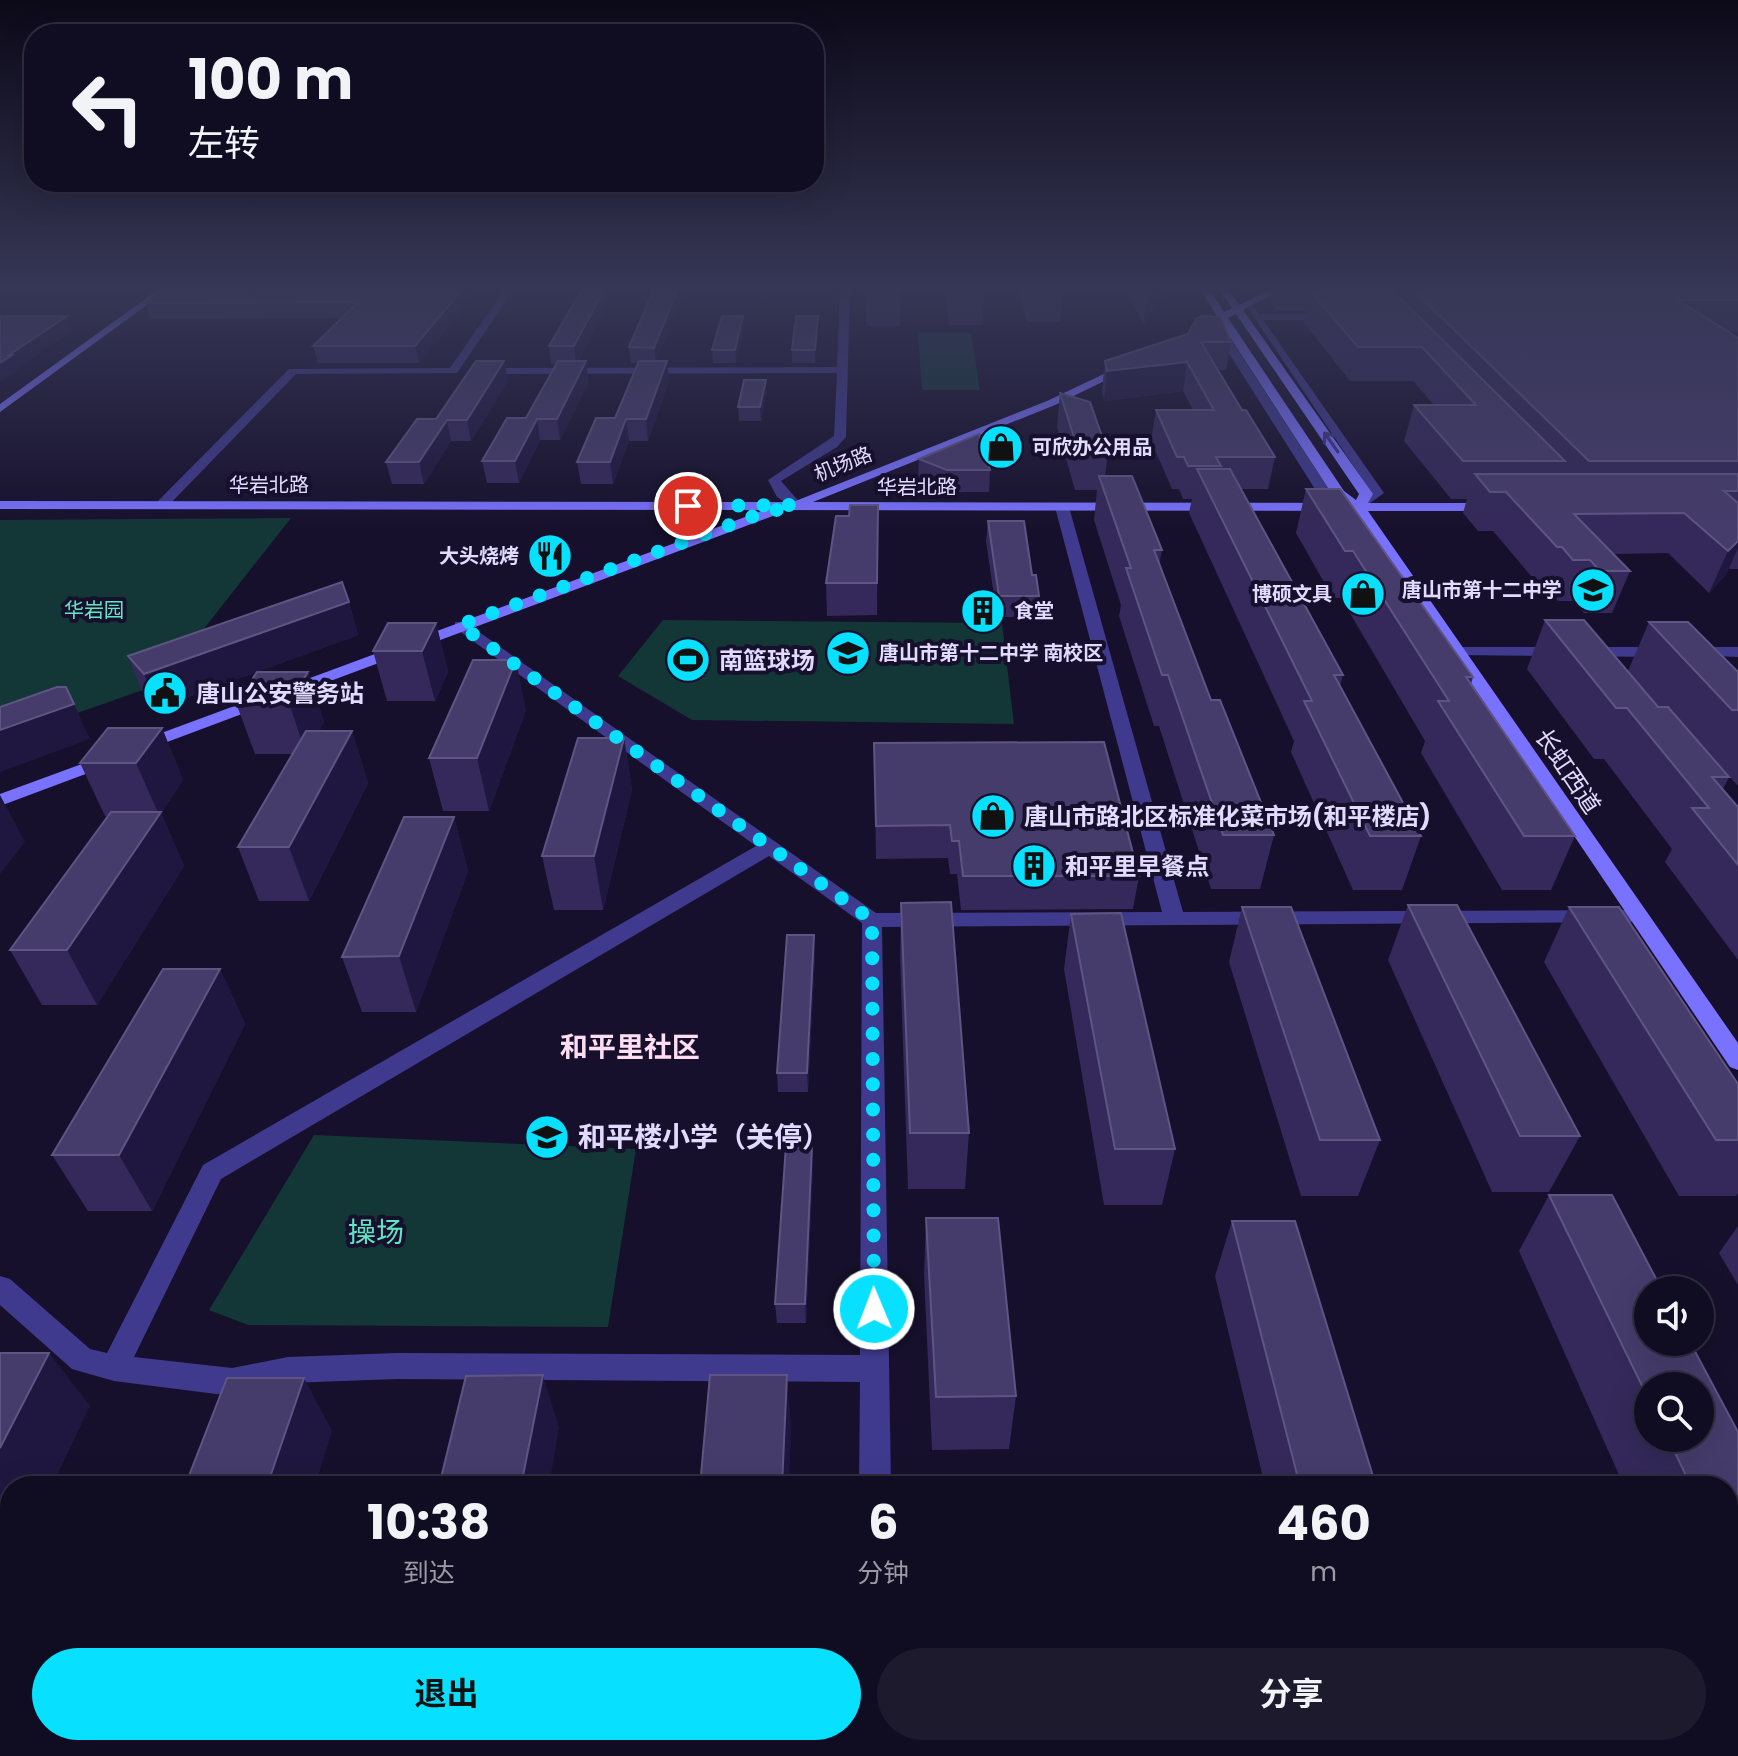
<!DOCTYPE html>
<html lang="zh">
<meta charset="utf-8">
<style>
body{margin:0;font-family:Poppins,"Noto Sans SC",sans-serif;background:#1e1a2e;color:#f1f3f6;height:100vh;display:flex;flex-direction:column;font-size:30px;white-space:nowrap}
*{box-sizing:border-box;margin:0}
p{font-size:26px;color:#9c9ba5}
.icon{flex:none;width:44px;height:44px;fill:none;stroke:currentColor;stroke-width:2;stroke-linecap:round;stroke-linejoin:round}
.map{position:relative;flex:1;overflow:hidden}
.side{position:absolute;left:0px;top:1476px;width:1738px;height:280px;display:flex;flex-direction:column;background:#100c21;border-radius:32px 32px 0 0;box-shadow:0 8px 32px #0002,0 0 0 2px #302c3f}
.side>*{flex:none}
.top-card{position:absolute;left:24px;top:24px;width:800px;height:168px;border-radius:32px;box-shadow:0 8px 32px #0002,0 0 0 2px #302c3f;background:#100c21;color:#f1f3f6;overflow:hidden}
.controls{position:absolute;left:1634px;top:1276px;display:grid;gap:16px}
.controls a{display:grid;place-items:center;width:80px;height:80px;border-radius:50%;background:#100c21;box-shadow:0 8px 32px #0002,0 0 0 2px #302c3f;font-size:40px}
.pin{position:absolute;display:grid;place-items:center;width:68px;height:68px;color:#fff;margin:-34px;border:4px solid #fff;border-radius:50%;box-shadow:0 2px 8px #0007}
.me{position:absolute;width:88px;margin:-44px;rotate:359deg;stroke-linejoin:round;filter:drop-shadow(0 0 6px #0008)}
.turn{display:flex;align-items:center;gap:28px;height:168px;padding:0 32px;font-size:36px}
.turn .icon{width:104px;height:104px;stroke-width:2.5}
.turn b{display:block;font-size:56px;line-height:68px}
.eta{display:flex;justify-content:space-evenly;align-items:center;height:136px;text-align:center}
.eta b{font-size:48px;font-weight:700;line-height:56px}
.cta{display:flex;gap:16px;margin-top:auto;padding:16px 32px}
.cta a{flex:1;height:92px;border-radius:48px;background:#07e0ff;color:#111;font-size:32px;font-weight:700;line-height:92px;text-align:center}
.cta a+a{background:#1e1a2e;color:#f1f3f6}
.map>svg:first-child{display:block}
.green{fill:#133636}
.lines{fill:none;stroke-linecap:round;stroke-linejoin:round}
.street{fill:#3f3a8d;fill-rule:evenodd}
.secondary{fill:#7972ff;fill-rule:evenodd}
.wall{fill:#34295a;fill-rule:evenodd}
.shaded-wall{fill:#201740}
.building{fill:#463c6c;stroke:#5e5583;stroke-width:2}
.oneway{stroke:#3e3780}
.route{stroke:#07e0ff;stroke-width:14;stroke-dasharray:0 25.2}
.labels{text-anchor:middle;dominant-baseline:central;stroke-width:8;stroke-linejoin:round;paint-order:stroke}
.far-poi-label{font-size:20px;font-weight:bold;fill:#e0dbff;stroke:#16102c;text-anchor:start}
.far-street-label{font-size:20px;fill:#e0dbff;stroke:#16102c}
.far-park-label{font-size:20px;fill:#61e5c7;stroke:#16102c}
.poi-label{font-size:24px;font-weight:bold;fill:#e0dbff;stroke:#16102c;text-anchor:start}
.street-label{font-size:24px;fill:#e0dbff;stroke:#16102c}
.quarter-label{font-size:28px;font-weight:bold;fill:#ffddf2;stroke:#16102c}
.near-poi-label{font-size:28px;font-weight:bold;fill:#e0dbff;stroke:#16102c;text-anchor:start}
.near-park-label{font-size:28px;fill:#61e5c7;stroke:#16102c}
</style>
<div class="map">
<svg width="1738" height="1756" viewBox="0 0 1738 1756">
<rect width="100%" height="100%" fill="#16102c"/>
<path class="green" d="M918 333H971L980 390H922Z
M291 518 192 644 272 645 0 740V520Z
M663 620 1002 623 1014 724 692 720 618 676Z
M314 1135 636 1149 608 1327 248 1325 209 1310Z"/>
<g class="lines">
<path class="street" d="M507 286H516L457 373 296 374 166 508 154 505 289 369 450 368Z
M840 286H850L846 437 837 447 781 481 802 505 795 509 777 497 768 480 834 436 837 373 481 374 476 371 481 368 837 367Z
M1244 302H1250L1259 314H1330L1335 317 1330 320H1263L1384 493 1359 511 1320 497 1211 325 1220 323 1330 491 1358 502 1371 492Z
M1062 503 1069 507 1183 912 1640 910 1647 912 1650 917 1647 922 882 927 891 1486H859L860 1382 397 1379 288 1383 232 1396 114 1381 72 1369 0 1305V1276L10 1279 90 1349 107 1353 203 1165 756 846 455 628V622H465L876 913 1162 912 1055 507ZM769 856 862 923 860 1355 397 1353 288 1357 232 1368 134 1357 221 1179Z
M1458 647H1662L1670 652 1662 657 1452 655V649Z
M1694 647H1738V657L1688 655V649Z
M858 1746H894L895 1756H859Z"/>
<path class="secondary" d="M163 286H173L0 412V404Z
M1198 286H1207L1224 312 1232 308 1217 286H1226L1239 305 1276 286H1288L1243 310 1373 494 1368 503H1492L1499 507 1492 511H1368L1738 1043V1070L1730 1067 1355 511 772 510 773 516 143 751 134 746 137 742 764 510 0 509V501L793 502 1047 401 1127 363 1131 364V368L1055 405 813 502 1344 503 1332 494 1220 322 1202 331 1193 329 1217 316ZM1236 314 1359 494 1356 500 1344 491 1228 318Z
M109 754 118 759 115 763 0 806V794Z"/>
</g>
<path class="wall" d="M480 286 419 363H318L313 346 341 318 151 319 146 303Z
M655 286H686L656 361H667L669 381 648 441H629L613 484H581L577 462 615 418 638 363H631L629 347Z
M866 286H900V326H866Z
M944 286H984L983 325H949Z
M1017 286H1064L1060 322H1027Z
M1124 286H1162L1161 295 1144 325Z
M1273 286H1444L1450 291H1485L1480 286H1738V332H1728L1738 338V569H1728L1726 575 1709 593 1668 553 1613 554 1630 571 1612 613H1584L1574 601H1558L1547 588 1542 589 1493 531H1478L1463 513 1467 499H1451L1404 441 1414 405H1434L1413 381H1350L1304 323 1306 311H1276L1271 299Z
M603 292 605 308 578 361 589 381 560 440H540L519 483H487L482 461 526 418 556 364H551L549 346Z
M818 316V328L815 363H792V350Z
M744 328 736 363H713L712 350Z
M1188 334 1231 342 1226 370H1218L1242 410 1275 457 1268 489H1241L1343 675 1340 686 1421 836 1402 890H1353L1291 752 1294 741 1189 513 1192 499H1183L1179 489H1172L1151 441 1156 410H1193L1183 391 1104 401 1102 390 1105 361Z
M508 381 471 441H451L424 484H392L386 462 436 419Z
M767 393 761 421H739L738 407Z
M1060 393 1108 453 1105 476 1162 550 1159 565 1211 700 1274 835 1260 889H1211L1159 726H1154L1119 616 1121 605 1094 520 1097 490H1075L1057 427Z
M919 459 990 470 989 492H946L918 481Z
M1306 489 1473 677 1471 684 1575 836 1551 890H1502L1421 753 1425 741 1341 598H1333L1296 533Z
M878 505 877 615 827 616 826 583 849 516Z
M988 521 1032 575 1039 596 1037 617H997L986 541Z
M349 602 358 635 158 708 142 691 128 656Z
M1545 620 1658 707 1628 671 1649 622 1738 672V786L1716 762 1729 777 1723 789 1738 807V960L1665 862 1672 849 1604 759H1594L1527 669Z
M436 623 448 672 435 701H387L373 651Z
M308 672 324 722 319 731H352L368 783 309 901H259L238 847 292 754H255L236 703Z
M526 710 489 811H443L429 758Z
M162 728 183 780 161 813 184 866 97 1005H42L10 950 108 816H105L80 763Z
M624 738 632 790 603 910H554L542 856Z
M874 743 1139 876 1133 909 961 910 957 874H950L948 858 876 859Z
M454 817 468 871 416 1012H362L342 957Z
M901 903 969 1133 965 1189H908L900 958Z
M1408 905 1580 1136 1549 1192H1492L1388 960Z
M1242 907 1380 1140 1358 1196H1301L1229 962Z
M1569 907 1738 1084V1193L1736 1196H1679L1544 962Z
M1071 914 1175 1149 1162 1205H1104L1064 969Z
M815 954 808 1092H778L777 1073Z
M220 969 245 1024 152 1211H88L52 1155Z
M813 1165 806 1323H777L775 1304Z
M1549 1195 1738 1432V1630H1728V1486H1624L1519 1251ZM1648 1386 1700 1438H1648Z
M926 1218 1016 1396 1009 1449 932 1450 924 1274Z
M1232 1221 1376 1486H1265L1215 1276Z
M1738 1226V1285L1719 1253Z
M1738 1707V1756H1732L1728 1746V1715Z
M943 1746H1042V1756H942Z
M1208 1746H1319L1321 1756H1203Z
M1474 1746H1622L1626 1756H1477Z"/>
<path class="shaded-wall" d="M465 286H480L419 363 415 346Z
M679 286H686L656 363 654 348Z
M1149 286H1162L1161 295 1144 325Z
M1393 286H1408L1405 297 1387 310Z
M603 292 605 308 576 364 574 346Z
M67 316 73 330 18 368V370L0 382V363L9 355Z
M743 316 744 328 736 363 735 350Z
M818 316V328L815 363V350Z
M504 361 508 381 471 441 467 420Z
M586 361 589 381 560 440 557 419Z
M667 361 669 381 648 441 646 419Z
M1187 362 1183 391 1104 401 1107 371Z
M766 380 767 393 761 421 760 407Z
M537 419 540 440 519 483 515 461Z
M626 419 629 441 613 484 610 462Z
M447 420 451 441 424 484 419 462Z
M1738 541V548L1726 575 1709 593 1728 551Z
M349 602 358 635 158 708 144 674Z
M436 623 448 672 435 701 422 651Z
M516 660 526 710 489 811 477 758Z
M308 672 324 722 306 754 289 703Z
M74 704 90 739 0 772V730Z
M162 728 183 780 161 813 184 866 97 1005 67 950 159 815 136 763Z
M352 731 368 783 309 901 289 847Z
M624 738 632 790 603 910 594 856Z
M0 795 25 842 0 874Z
M454 817 468 871 416 1012 399 956Z
M814 935 815 954 808 1092 807 1073Z
M220 969 245 1024 152 1211 119 1155Z
M812 1146 813 1165 806 1323 805 1304Z
M49 1353 90 1406 52 1486H10V1604L0 1626V1448Z
M543 1375 559 1428 549 1486H521Z
M787 1375 791 1428 789 1486H782Z
M304 1378 332 1431 315 1486H267Z
M178 1746H233L230 1756H174Z
M471 1746H502L501 1756H469Z
M771 1746H779L778 1756H771Z"/>
<path class="building" d="M168 286H465L415 346H313L358 302 146 303Z
M584 286H592L603 292 574 346H549Z
M655 286H679L654 348 629 347Z
M866 286H900V291H866Z
M950 286H984V289H950Z
M1409 286H1444L1450 291H1533L1527 286H1738V300H1678L1738 338V461H1589Z
M1310 291H1393L1565 461H1463L1414 405H1476L1422 347H1358Z
M0 316H67L9 355H12L0 363Z
M722 316H743L735 350H712Z
M796 316H818L815 350H792Z
M1202 316 1220 317 1231 342H1201L1242 410H1246L1275 457H1216L1221 466H1188L1184 457H1177L1156 410H1214L1187 362 1107 371 1105 361 1188 334 1197 318Z
M476 361H504L467 420H447L419 462H386L417 419H436Z
M558 361H586L557 419H537L515 461H482L507 418H526Z
M639 361H667L646 419H626L610 462H577L596 418H615Z
M744 380H766L760 407H738Z
M1060 393 1090 402 1108 453H1079Z
M979 434 990 470H947L919 459Z
M1197 469H1230L1343 675H1334L1421 836H1370L1304 701H1312Z
M1475 474H1738V491H1724L1738 503V541L1728 551 1684 513 1574 514 1630 571H1600L1590 560H1573L1562 547H1557L1506 492H1490Z
M1099 476H1132L1162 550H1154L1211 700H1220L1274 835H1223L1168 675H1162L1126 568H1131Z
M1306 489H1340L1473 677H1466L1575 836H1524L1438 701H1449L1353 551H1345Z
M850 505H878L877 583H826L836 516H849Z
M988 521H1024L1032 575H1036L1039 596H999Z
M342 582 349 602 144 674 128 656Z
M1545 620H1584L1658 707H1668L1729 777H1712L1738 807V865L1692 808H1709L1627 708H1616Z
M1649 622H1688L1738 672V710H1732Z
M388 623H436L422 651H373Z
M473 660H516L477 758H429Z
M257 672H308L289 703H236Z
M57 687H66L74 704 0 730V707Z
M108 728H162L136 763H80Z
M306 731H352L289 847H238Z
M578 738H624L594 856H542Z
M1104 742 1139 876H963L959 841H952L950 825 876 826 874 743Z
M111 812H161L67 950H10Z
M404 817H454L399 956 342 957Z
M951 902 969 1133H910L901 903Z
M1408 905H1457L1580 1136H1520Z
M1242 907H1291L1380 1140H1320Z
M1569 907H1619L1738 1084V1140H1716Z
M1121 913 1175 1149H1115L1071 914Z
M787 935H814L807 1073H777Z
M163 969H220L119 1155H52Z
M786 1145 812 1146 805 1304H775Z
M1549 1195H1612L1662 1290H1648V1342H1690L1738 1432V1582L1728 1562V1486H1691L1668 1438H1700V1386H1648V1398Z
M926 1218H998L1016 1396 936 1397Z
M1232 1221H1295L1376 1486H1300Z
M0 1353H49L0 1448Z
M543 1375 521 1486H439L466 1376Z
M710 1375H787L782 1486H700Z
M227 1378H304L267 1486H185Z
M83 1746H178L174 1756H79Z
M376 1746H471L469 1756H374Z
M677 1746H771V1756H676Z
M946 1746H1042V1756H947Z
M1224 1746H1319L1321 1756H1226Z
M1527 1746H1622L1626 1756H1530Z"/>
<defs><path id="oneway-shaft" d="M-6 0H5M1.5-3L5.5 0L1.5 3" fill="none" stroke-width="1.6" stroke-linecap="round" stroke-linejoin="round" transform="scale(2)"/></defs>
<use class="oneway" href="#oneway-shaft" transform="translate(1331 442) rotate(-125)"/>
<linearGradient id="sky" x2="0" y2="1"><stop stop-color="#0c0918"/><stop offset="0.54" stop-color="#363756"/><stop offset="1" stop-color="#363756" stop-opacity="0"/></linearGradient>
<rect width="1738" height="532" fill="url(#sky)"/>
<g class="lines">
<path class="route" d="M688 506 795 505 754 516 460 625 872 920 874 1309"/>
</g>
<defs>
<g id="shop-disc" transform="scale(2.3)"><circle r="9.5" fill="#07e0ff" stroke="#16102c"/><path d="M-5-2.5h2.3a2.7 3.5 0 0 1 5.4 0H5L5.5 6h-11ZM-1.5-2.5h3a1.5 2.3 0 0 0-3 0Z" fill="#111"/></g>
<g id="restaurant-disc" transform="scale(2.3)"><circle r="9.5" fill="#07e0ff" stroke="#16102c"/><path d="M-5-6h1v4h1v-4h1v4h1v-4h1v5L-1.5 .5V6h-2V.5L-5-1ZM5-6V6H3V1.5H1.5Q1.5-4 5-6Z" fill="#111"/></g>
<g id="school-disc" transform="scale(2.3)"><circle r="9.5" fill="#07e0ff" stroke="#16102c"/><path d="M0-5L7-2L0 1L-7-2ZM-4 1L0 2.5L4 1V4Q0 6-4 4Z" fill="#111"/></g>
<g id="building-disc" transform="scale(2.3)"><circle r="9.5" fill="#07e0ff" stroke="#16102c"/><path d="M-4-6H4V6H1V3H-1V6H-4ZM-2.5-4.3h1.7v1.8h-1.7ZM.8-4.3h1.7v1.8H.8ZM-2.5-1h1.7V.8h-1.7ZM.8-1h1.7V.8H.8Z" fill="#111"/></g>
<g id="stadium-disc" transform="scale(2.3)"><circle r="9.5" fill="#07e0ff" stroke="#16102c"/><path d="M0-5a6.5 5 0 1 0 0 10a6.5 5 0 1 0 0-10ZM-3.5-1.8h7v3.6h-7Z" fill="#111"/></g>
<g id="civic-disc" transform="scale(2.3)"><circle r="9.5" fill="#07e0ff" stroke="#16102c"/><path d="M-.6-6.5H3V-4.5H.6V-3L4-1V1h2V6H-6V1h2V-1L-.6-3ZM-1.2 2.5V6h2.4V2.5Z" fill="#111"/></g>
</defs>
<g fill-rule="evenodd">
<use href="#shop-disc" x="1001" y="447"/>
<use href="#restaurant-disc" x="550" y="556"/>
<use href="#school-disc" x="1593" y="590"/>
<use href="#shop-disc" x="1363" y="594"/>
<use href="#building-disc" x="983" y="611"/>
<use href="#school-disc" x="848" y="653"/>
<use href="#stadium-disc" x="688" y="660"/>
<use href="#civic-disc" x="165" y="693"/>
<use href="#shop-disc" x="993" y="816"/>
<use href="#building-disc" x="1034" y="866"/>
<use href="#school-disc" x="547" y="1137"/>
</g>
<g class="labels">
<g class="far-poi-label">
<text x="1032" y="447">可欣办公用品</text>
<text x="519" y="556" text-anchor="end">大头烧烤</text>
<text x="1562" y="590" text-anchor="end">唐山市第十二中学</text>
<text x="1332" y="594" text-anchor="end">博硕文具</text>
<text x="1014" y="611">食堂</text>
<text x="879" y="653">唐山市第十二中学 南校区</text>
</g>
<g class="far-street-label">
<text transform="translate(843 464) rotate(-22)">机场路</text>
<text x="269" y="485">华岩北路</text>
<text x="917" y="487">华岩北路</text>
</g>
<g class="far-park-label">
<text x="94" y="610">华岩园</text>
</g>
<g class="poi-label">
<text x="719" y="660">南篮球场</text>
<text x="196" y="693">唐山公安警务站</text>
<text x="1024" y="816">唐山市路北区标准化菜市场(和平楼店)</text>
<text x="1065" y="866">和平里早餐点</text>
</g>
<g class="street-label">
<text transform="translate(1568 771) rotate(56)">长虹西道</text>
</g>
<g class="quarter-label">
<text x="630" y="1047">和平里社区</text>
</g>
<g class="near-poi-label">
<text x="578" y="1137">和平楼小学（关停）</text>
</g>
<g class="near-park-label">
<text x="376" y="1232">操场</text>
</g>
</g>
</svg>
<div class="controls">
<a><svg class="icon" aria-label="sound" viewBox="0 0 24 24"><path d="M4 9h4l5-4v14l-5-4H4zM17 9q2 3 0 6"/></svg></a>
<a><svg class="icon" aria-label="search" viewBox="0 0 24 24"><circle cx="10" cy="10" r="6"/><path d="M15 15l6 6"/></svg></a>
</div>
<div class="pin" style="left:688px;top:506px;background:#d93025"><svg class="icon" aria-label="arrive" viewBox="0 0 24 24"><path d="M6 21V4h12l-3 4 3 4H6"/></svg></div>
<svg class="me" style="left:874px;top:1309px" viewBox="-20 -20 40 40"><circle r="17" fill="#07e0ff" stroke="#fff" stroke-width="3"/><path d="M0-11L8 9 0 5-8 9z" fill="#fff"/></svg>
<div class="top-card">
<div class="turn"><svg class="icon" aria-label="left" viewBox="0 0 24 24"><path d="M17 20v-9H6M10 6l-5 5 5 5"/></svg><div><b>100 m</b>左转</div></div>
</div>
<section class="side">
<div class="eta">
<div><b>10:38</b><p>到达</p></div>
<div><b>6</b><p>分钟</p></div>
<div><b>460</b><p>m</p></div>
</div>
<div class="cta"><a>退出</a><a>分享</a></div>
</section>
</div>
